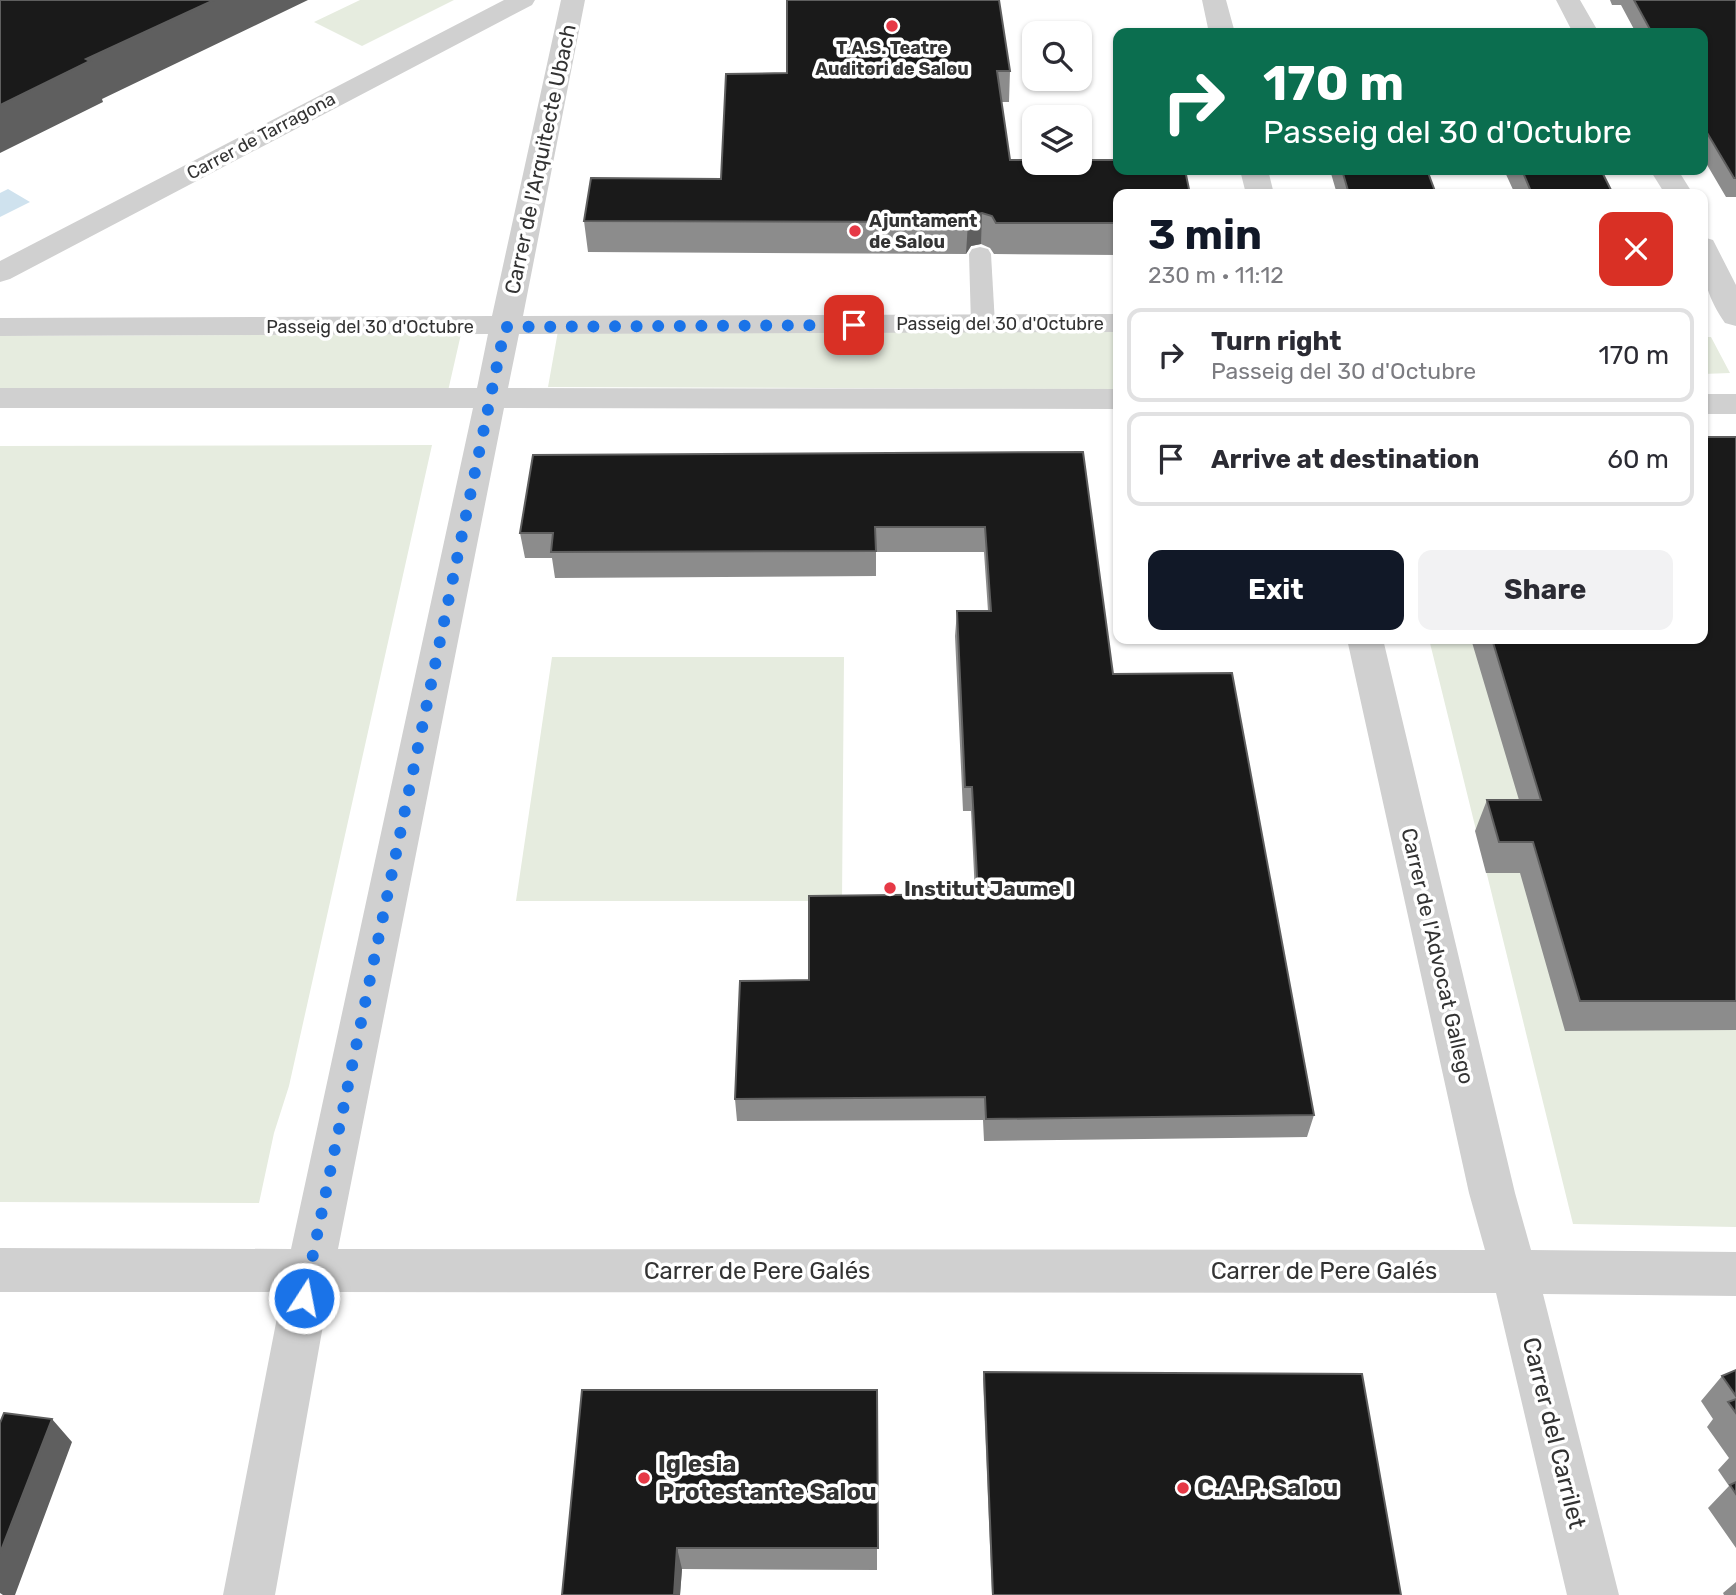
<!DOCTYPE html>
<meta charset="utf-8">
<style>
body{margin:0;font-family:Rubik,sans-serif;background:#f2f2f3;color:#2b2b33;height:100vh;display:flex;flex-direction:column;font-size:26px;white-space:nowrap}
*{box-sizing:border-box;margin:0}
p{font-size:23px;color:#7c7c81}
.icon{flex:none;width:38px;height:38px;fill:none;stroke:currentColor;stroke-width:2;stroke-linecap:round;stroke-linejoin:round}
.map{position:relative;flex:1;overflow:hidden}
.drawer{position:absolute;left:1113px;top:189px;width:595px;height:455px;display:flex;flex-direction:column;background:#fff;border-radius:14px;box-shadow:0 2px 5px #0004}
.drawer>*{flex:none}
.banner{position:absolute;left:1113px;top:28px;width:595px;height:147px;border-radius:14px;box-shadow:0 2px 5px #0004;background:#0b6e4f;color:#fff;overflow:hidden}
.buttons{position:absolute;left:1022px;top:21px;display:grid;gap:14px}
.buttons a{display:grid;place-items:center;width:70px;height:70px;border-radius:14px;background:#fff;box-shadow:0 2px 5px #0004;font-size:35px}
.pin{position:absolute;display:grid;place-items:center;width:60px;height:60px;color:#fff;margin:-30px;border-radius:14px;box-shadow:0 4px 10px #0006}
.me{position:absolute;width:77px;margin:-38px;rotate:11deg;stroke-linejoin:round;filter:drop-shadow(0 0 5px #0008)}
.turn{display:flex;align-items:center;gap:24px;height:147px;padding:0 35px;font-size:32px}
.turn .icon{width:91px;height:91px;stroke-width:2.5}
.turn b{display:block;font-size:49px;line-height:60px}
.round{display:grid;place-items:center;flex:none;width:74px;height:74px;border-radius:14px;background:#f2f2f3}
.head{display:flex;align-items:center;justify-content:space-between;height:119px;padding:0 35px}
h1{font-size:42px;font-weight:700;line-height:52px;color:#111827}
.button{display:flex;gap:14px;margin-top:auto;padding:14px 35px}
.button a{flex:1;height:80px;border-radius:14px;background:#111827;color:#fff;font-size:28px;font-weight:700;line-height:80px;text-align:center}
.button a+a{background:#f2f2f3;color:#2b2b33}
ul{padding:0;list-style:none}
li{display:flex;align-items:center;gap:21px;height:94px;margin:0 14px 10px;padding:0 21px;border:4px solid #e1e1e2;border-radius:14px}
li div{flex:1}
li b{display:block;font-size:26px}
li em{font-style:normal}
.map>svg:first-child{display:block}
.green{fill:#e6ecdf}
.water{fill:#cfe2ee}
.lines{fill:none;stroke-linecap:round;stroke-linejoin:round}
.service{fill:#d0d0d0;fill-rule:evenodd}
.minor{fill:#d0d0d0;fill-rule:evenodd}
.wall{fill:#8c8c8c}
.shaded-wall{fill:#5f5f5f}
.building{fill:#1a1a1a;stroke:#5f5f5f;stroke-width:2}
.route{stroke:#1a73e8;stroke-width:12;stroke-dasharray:0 21.6}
.poi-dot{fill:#e63946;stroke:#fff;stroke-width:2.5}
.labels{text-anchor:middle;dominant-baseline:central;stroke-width:7;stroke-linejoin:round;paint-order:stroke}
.far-poi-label{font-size:18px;font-weight:bold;fill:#333;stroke:#fff}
.far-street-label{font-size:18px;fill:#333;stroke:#fff}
.street-label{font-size:21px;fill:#333;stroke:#fff}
.poi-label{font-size:21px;font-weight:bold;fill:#333;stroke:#fff;text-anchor:start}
.near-street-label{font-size:24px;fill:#333;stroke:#fff}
.near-poi-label{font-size:24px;font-weight:bold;fill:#333;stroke:#fff;text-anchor:start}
</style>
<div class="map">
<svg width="1736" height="1595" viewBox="0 0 1736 1595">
<rect width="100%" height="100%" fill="#fff"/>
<path class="green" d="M360 0H454L362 46 314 22Z
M558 331 1118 332V389L548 387Z
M461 334 448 391H0V336Z
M1703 337H1711L1730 373 1703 374 1708 384H1703Z
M432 445 289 1086 274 1133 259 1203 0 1202V446Z
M1736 455V1227L1573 1224 1429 639H1703Z
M552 657H844L842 901H516Z"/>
<path class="water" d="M8 189 30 202 0 217V193Z"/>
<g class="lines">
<path class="service" d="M980 247 988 249 991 254 995 324 991 329H975L971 324 969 254 972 249Z"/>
<path class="minor" d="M504 0H535L532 5 10 279 0 282V261Z
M561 0H585L523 316 1118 314V332L519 334 508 388 1118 389V409L504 408 338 1249 1485 1250 1469 1193 1347 639H1383L1515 1193 1531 1250 1736 1252V1296L1543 1294 1619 1595H1567L1496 1293 329 1292 275 1595H223L282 1292H0V1248L291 1249 473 408H0V388H477L488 334 0 336V318L492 316Z
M1202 0H1226L1235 33H1209Z
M1556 0H1580L1599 33H1573Z
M1240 170H1268L1274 194H1246Z
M1650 170H1678L1693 194H1665Z
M1703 237 1713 240 1736 285V326L1725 323C1705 294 1701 272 1703 237Z
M1703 394H1736V414H1703Z"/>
</g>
<path class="wall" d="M1610 0H1736V197H1726L1703 158V33H1636L1621 5H1612Z
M1010 71 1009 102H1001L1010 160 1118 194V255L994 254 990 248 981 244 971 246 966 254 588 252 584 221 721 179 726 74Z
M1330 170H1427L1436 194H1337Z
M1504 170H1601L1613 194H1515Z
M1736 437V1030L1565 1031 1520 873H1486L1475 831 1487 800H1519L1471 639H1703Z
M1083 452 1113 674 1314 1115 1307 1137 984 1141 983 1120 737 1121 735 1099 809 980 975 894 971 811H963L955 636 957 611H988L984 552H876V576L555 578 552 558H525L520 533Z
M1736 1370V1548L1708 1508 1729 1486 1718 1470 1729 1458 1707 1427 1713 1419 1701 1401 1722 1376Z
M984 1372 1401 1595H992L983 1379Z
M877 1390V1570L682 1569 680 1595H562Z
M1736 1582V1595H1724L1723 1593Z"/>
<path class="shaded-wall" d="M214 0H308L102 99 103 102 0 153V105L86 59Z
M982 213 981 244 971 246 966 254 968 222 973 215Z
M52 1419 72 1442 15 1595H3L0 1593V1553Z
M677 1548 682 1569 680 1595H674Z"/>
<path class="building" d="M0 0H214L86 59 90 61 0 105Z
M787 0H999L1010 71H997L1010 160H1034V163H1080V160H1118V170H1185L1190 194H1118V223H996L992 216 982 213 973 215 968 222 584 221 591 178 721 179 726 74 787 73Z
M1634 0H1736V178H1734L1703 126V33H1652Z
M1342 170H1427L1436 194H1349Z
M1522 170H1601L1613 194H1532Z
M1703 437H1736V1001H1580L1533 842H1499L1487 800H1541L1492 639H1703Z
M1083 452 1113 674 1232 673 1314 1115 986 1119 985 1097 735 1099 740 981 809 980V896L978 894 972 787H965L957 611H991L985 527H875L876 551 551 552 553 533H520L533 455Z
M1736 1370V1396L1722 1376Z
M984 1372 1362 1374 1401 1595H993Z
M582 1390H877L878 1548H677L674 1595H562Z
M1736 1399V1413L1728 1402Z
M4 1413 52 1419 0 1553V1423Z
M1736 1482V1494L1730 1485Z"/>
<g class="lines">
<path class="route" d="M304 1298 505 327 854 325"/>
</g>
<g class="poi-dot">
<circle cx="892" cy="26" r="7"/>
<circle cx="855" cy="231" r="7"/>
<circle cx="890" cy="888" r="7"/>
<circle cx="644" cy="1478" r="7"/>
<circle cx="1183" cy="1488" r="7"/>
</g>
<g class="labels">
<g class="far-poi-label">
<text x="892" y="48">T.A.S. Teatre<tspan x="892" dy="21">Auditori de Salou</tspan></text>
<text x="869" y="221" text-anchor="start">Ajuntament<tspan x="869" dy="21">de Salou</tspan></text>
</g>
<g class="far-street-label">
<text transform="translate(261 136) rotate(-28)">Carrer de Tarragona</text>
<text x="1000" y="324">Passeig del 30 d'Octubre</text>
<text x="370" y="327">Passeig del 30 d'Octubre</text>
</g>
<g class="street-label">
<text transform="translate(540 159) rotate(-78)">Carrer de l'Arquitecte Ubach</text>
<text transform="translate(1438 956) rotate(77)">Carrer de l'Advocat Gallego</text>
</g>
<g class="poi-label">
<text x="904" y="888">Institut Jaume I</text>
</g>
<g class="near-street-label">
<text x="757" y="1271">Carrer de Pere Galés</text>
<text x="1324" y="1271">Carrer de Pere Galés</text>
<text transform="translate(1554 1433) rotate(76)">Carrer del Carrilet</text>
</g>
<g class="near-poi-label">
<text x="658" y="1464">Iglesia<tspan x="658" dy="28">Protestante Salou</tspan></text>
<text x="1197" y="1488">C.A.P. Salou</text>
</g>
</g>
</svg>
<div class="buttons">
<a><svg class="icon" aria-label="search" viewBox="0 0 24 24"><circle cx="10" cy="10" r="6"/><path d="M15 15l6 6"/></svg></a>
<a><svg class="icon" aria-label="layers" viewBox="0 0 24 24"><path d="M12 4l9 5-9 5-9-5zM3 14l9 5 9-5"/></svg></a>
</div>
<div class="pin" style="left:854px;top:325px;background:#d93025"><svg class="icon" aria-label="arrive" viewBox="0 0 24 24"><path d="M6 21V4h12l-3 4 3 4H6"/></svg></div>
<svg class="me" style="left:304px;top:1298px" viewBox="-20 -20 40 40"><circle r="17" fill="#1a73e8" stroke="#fff" stroke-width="3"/><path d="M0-11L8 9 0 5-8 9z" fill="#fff"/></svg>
<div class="banner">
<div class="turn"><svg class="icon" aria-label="right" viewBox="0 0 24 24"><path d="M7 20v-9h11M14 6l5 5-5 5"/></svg><div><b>170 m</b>Passeig del 30 d'Octubre</div></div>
</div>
<section class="drawer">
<div class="head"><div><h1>3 min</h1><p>230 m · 11:12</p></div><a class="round" style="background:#d93025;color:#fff"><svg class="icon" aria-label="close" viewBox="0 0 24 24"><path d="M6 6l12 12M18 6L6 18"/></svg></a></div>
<ul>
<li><svg class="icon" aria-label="right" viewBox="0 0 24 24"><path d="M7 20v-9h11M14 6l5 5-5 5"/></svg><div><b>Turn right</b><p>Passeig del 30 d'Octubre</p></div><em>170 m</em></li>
<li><svg class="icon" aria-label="arrive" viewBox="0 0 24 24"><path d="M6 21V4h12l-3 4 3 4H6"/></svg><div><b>Arrive at destination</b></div><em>60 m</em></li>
</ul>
<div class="button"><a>Exit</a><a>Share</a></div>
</section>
</div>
